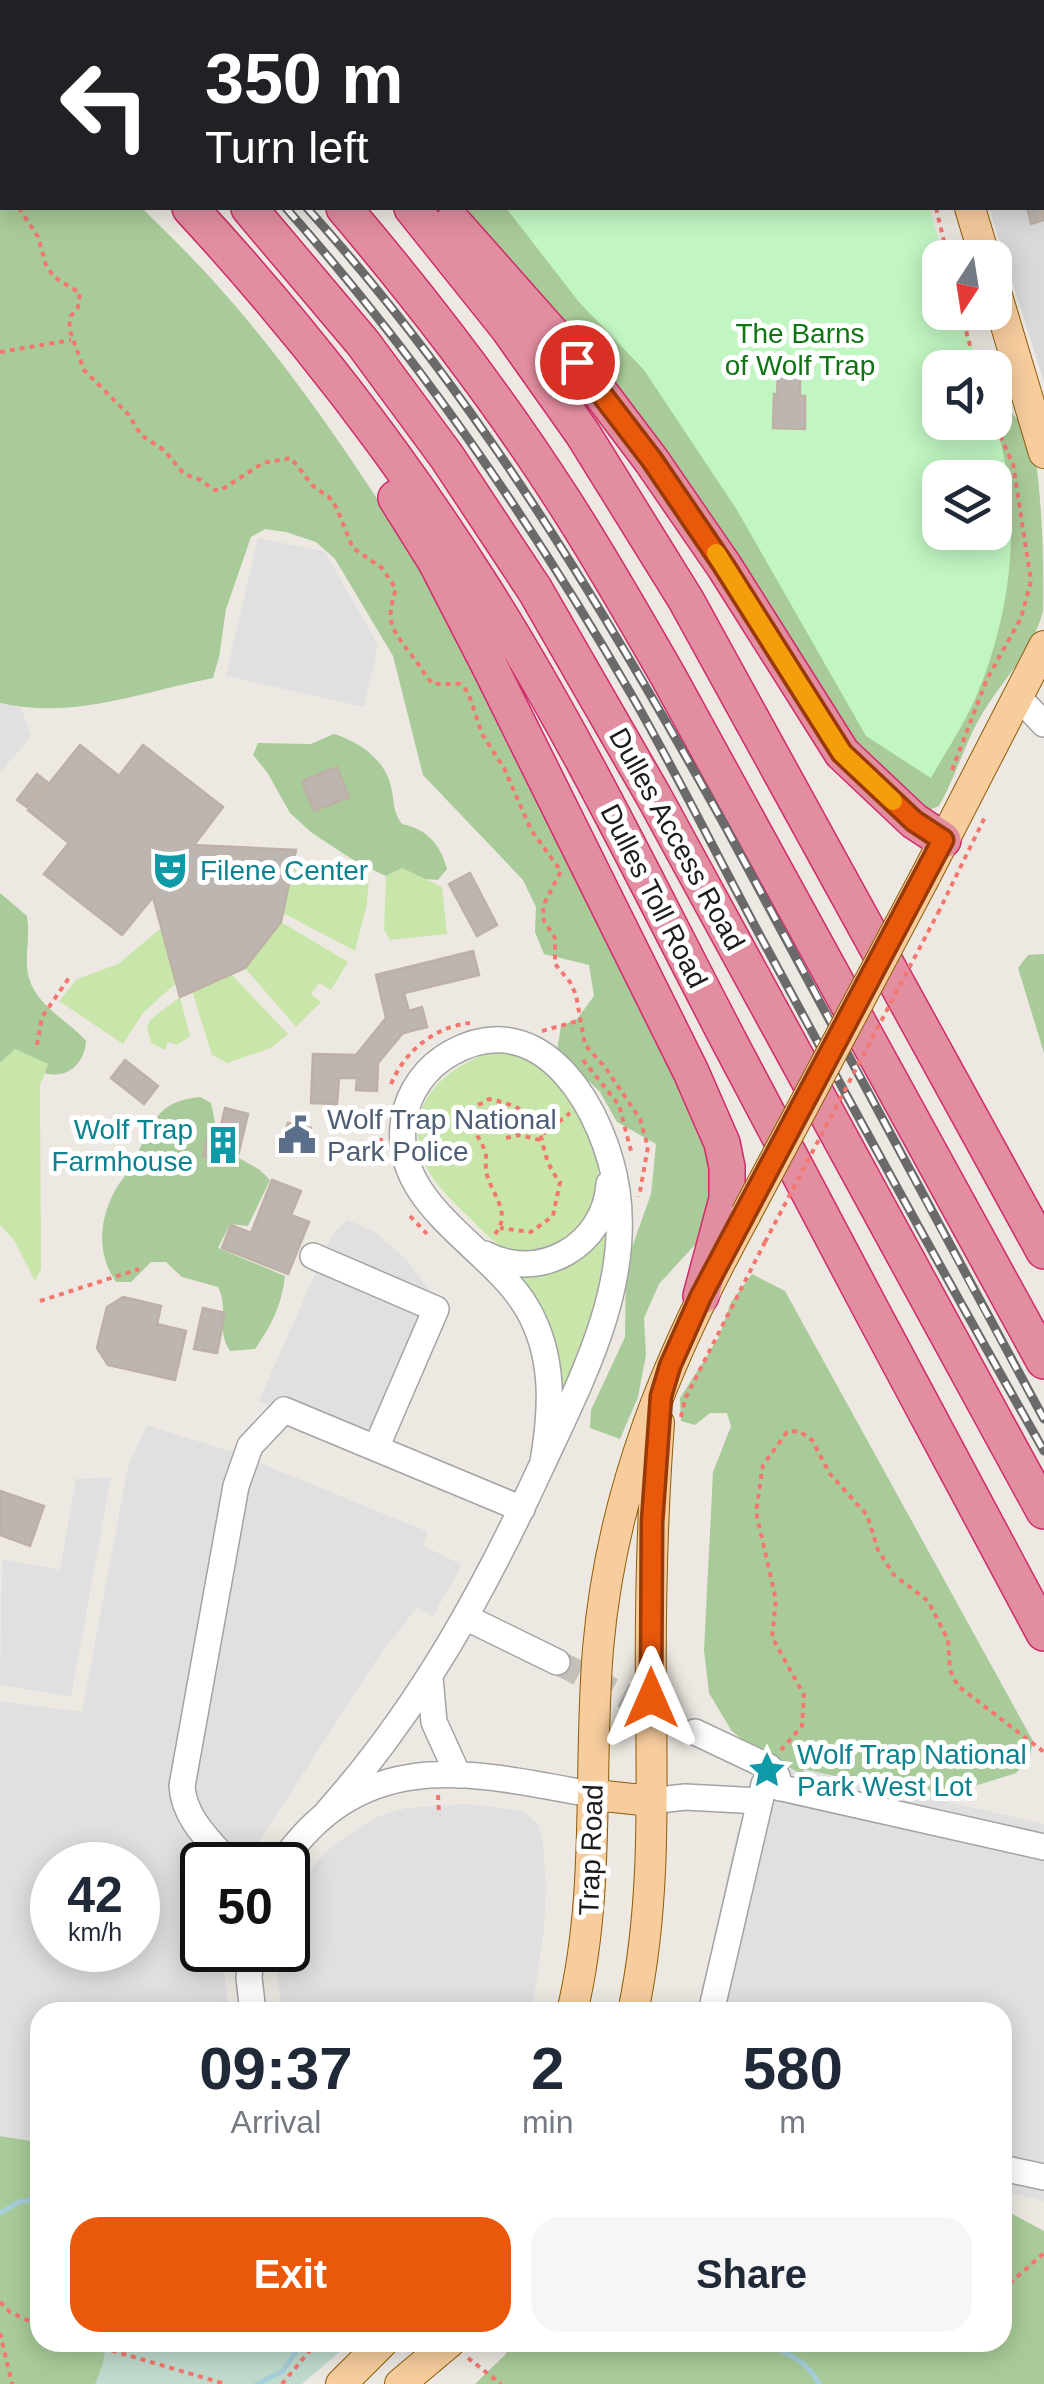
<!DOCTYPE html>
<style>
body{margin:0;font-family:Helvetica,sans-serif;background:#f6f6f7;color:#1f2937;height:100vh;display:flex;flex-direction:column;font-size:38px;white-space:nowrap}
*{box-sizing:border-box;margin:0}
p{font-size:32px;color:#747a83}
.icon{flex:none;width:55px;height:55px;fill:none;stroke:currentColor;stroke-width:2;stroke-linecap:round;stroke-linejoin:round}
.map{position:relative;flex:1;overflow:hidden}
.side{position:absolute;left:30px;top:2002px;width:982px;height:350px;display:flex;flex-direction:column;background:#fff;border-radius:30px;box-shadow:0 5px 25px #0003}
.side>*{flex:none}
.top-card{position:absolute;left:0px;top:0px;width:1045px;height:210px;box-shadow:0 5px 25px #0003;background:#202124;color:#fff;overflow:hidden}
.needle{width:65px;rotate:192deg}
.fabs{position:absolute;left:922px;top:240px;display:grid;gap:20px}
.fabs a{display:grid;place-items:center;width:90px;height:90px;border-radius:20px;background:#fff;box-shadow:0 5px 25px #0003;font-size:50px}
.speed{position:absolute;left:30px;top:1842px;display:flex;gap:20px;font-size:50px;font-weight:700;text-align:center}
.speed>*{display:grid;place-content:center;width:130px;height:130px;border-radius:50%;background:#fff;box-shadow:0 5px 25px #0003;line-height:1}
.speed small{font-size:25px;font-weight:400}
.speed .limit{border:5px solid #111;border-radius:15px;background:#fff;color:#111}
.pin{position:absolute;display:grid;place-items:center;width:85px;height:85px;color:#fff;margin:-42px;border:5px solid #fff;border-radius:50%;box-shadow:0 2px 10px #0007}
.me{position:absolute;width:110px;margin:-55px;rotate:0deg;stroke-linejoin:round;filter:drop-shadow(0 0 8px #0008)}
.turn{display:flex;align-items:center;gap:35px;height:210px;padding:0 40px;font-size:45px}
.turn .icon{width:130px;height:130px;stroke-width:2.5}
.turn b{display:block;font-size:70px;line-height:85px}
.eta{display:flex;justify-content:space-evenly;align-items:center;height:170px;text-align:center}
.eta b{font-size:60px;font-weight:700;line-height:70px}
.button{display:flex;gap:20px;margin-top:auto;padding:20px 40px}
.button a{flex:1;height:115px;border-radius:30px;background:#ea580c;color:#fff;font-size:40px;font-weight:700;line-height:115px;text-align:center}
.button a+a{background:#f6f6f7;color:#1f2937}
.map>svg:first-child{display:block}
.residential{fill:#dad9d9}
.grass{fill:#c9e6aa}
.forest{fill:#a9cb99;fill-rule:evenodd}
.wetland{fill:#c0dbcd}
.park{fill:#c1f6c3;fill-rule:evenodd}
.parking{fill:#e0e0e0;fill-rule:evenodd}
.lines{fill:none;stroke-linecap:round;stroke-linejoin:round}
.stream{stroke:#a5cfd9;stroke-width:5}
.building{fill:#bdb5af;stroke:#beb0a6;stroke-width:2.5}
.minor-tunnel{stroke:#c3c0ba;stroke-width:25;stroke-dasharray:25 12;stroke-linecap:butt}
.minor-casing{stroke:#a3a3a3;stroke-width:28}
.major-casing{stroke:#8e5c07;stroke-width:32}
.highway-casing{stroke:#cf2c6a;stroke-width:38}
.path{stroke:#f3776e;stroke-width:4;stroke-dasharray:5 5;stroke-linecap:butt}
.minor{stroke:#fff;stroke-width:25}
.major{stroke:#f7cd9e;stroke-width:30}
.highway{stroke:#e28da0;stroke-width:35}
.rail-casing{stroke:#6a6a6a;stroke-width:9}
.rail{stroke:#fff;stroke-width:5;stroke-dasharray:15;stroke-linecap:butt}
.major-bridge-casing{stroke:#8e5c07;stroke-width:32;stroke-linecap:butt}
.path-bridge{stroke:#f3776e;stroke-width:4;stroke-dasharray:5 5;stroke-linecap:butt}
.major-bridge{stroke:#f7cd9e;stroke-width:30}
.route-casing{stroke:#983908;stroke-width:25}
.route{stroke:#ea580c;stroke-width:18}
.slow{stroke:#f59e0b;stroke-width:18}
.labels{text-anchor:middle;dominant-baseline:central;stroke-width:10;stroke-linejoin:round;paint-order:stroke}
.park-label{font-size:28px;fill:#107415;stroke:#fff}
.street-label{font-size:28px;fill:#1c1c1c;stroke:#fff}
.culture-label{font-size:28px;fill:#0d838f;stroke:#fff;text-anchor:start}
.service-label{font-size:28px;fill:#4e5e75;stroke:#fff;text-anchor:start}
</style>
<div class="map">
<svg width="1044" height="2384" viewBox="0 0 1044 2384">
<rect width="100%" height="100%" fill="#ede9e2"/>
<path class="residential" d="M923 0H1044V382L989 208H1042V2Z"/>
<path class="grass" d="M293 865 369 875 367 904 355 951 283 913Z
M402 868 442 887 447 934 390 940 384 930 386 876Z
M281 922 348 962 331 990 319 983 311 994 321 1002 296 1027 245 968Z
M161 928 176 983 143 1013 123 1044 59 1001 77 979 118 964Z
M231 974 288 1034 271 1048 227 1063 212 1055 192 991Z
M180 997 190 1036 177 1045 168 1042 165 1050 151 1043 147 1027 151 1019Z
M15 1049 49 1064 40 1085 41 1269 35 1281 14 1240 0 1225V1063Z
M501 1049C510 1052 522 1053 530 1058 575 1084 624 1176 584 1222 567 1243 555 1253 526 1254 502 1254 486 1234 470 1218 456 1205 439 1189 429 1172 395 1109 443 1065 501 1049Z
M611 1215C608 1282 585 1340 562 1401L512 1270Z"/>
<path class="forest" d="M0 67 2 208H142C167 233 193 258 217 285 303 381 375 493 443 603L715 1153 713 1225 659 1284 644 1318 646 1355 638 1397 620 1439 590 1428 591 1410 625 1337 626 1264 651 1194 656 1144 617 1122 600 1092 557 1050 561 1026 577 1019 594 996 589 965 544 954 535 932 536 907 523 880 423 775 393 656 335 559 316 542 286 532 265 529 251 537 226 609 219 657 213 678C141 692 74 720 0 703Z
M467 208H519L940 312V422H995V397C1004 408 1020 419 1027 430 1043 456 1044 581 1043 611 1034 647 1009 673 989 703 967 735 958 772 939 806L921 813 870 767 585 344 534 291 507 269ZM940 478H995V532H940Z
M334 734C358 741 386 760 391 787 395 803 392 810 402 824 427 829 441 845 447 869L438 880 425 879 402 868 386 876 358 863 312 833 290 813 267 772 253 755 258 743 311 744Z
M0 893 27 916C30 935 26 949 27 966 29 1003 65 1017 86 1041 85 1062 68 1080 45 1073L48 1064 15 1049 0 1063Z
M1044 954V1053L1018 968 1028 955Z
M200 1097 211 1103 220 1147 260 1170 270 1180 248 1226 230 1224 218 1248 285 1276C282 1305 271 1326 255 1349L230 1351C215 1328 230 1311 218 1287L182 1277 166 1262H151L131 1282H116C96 1254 99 1217 117 1187 122 1179 130 1171 134 1162 151 1126 155 1101 200 1097Z
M752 1274 785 1291 1033 1741 1029 1759 1016 1773 924 1802 779 1771 731 1730 709 1693 704 1650 713 1472 731 1426 727 1413H710L695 1425 681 1421 680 1398 719 1337 731 1302Z
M0 2136 40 2142V2342L134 2343 118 2384H0Z
M1003 2209 1044 2231V2384H475L505 2355 513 2343 1002 2342Z"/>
<path class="wetland" d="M106 2343V2342L350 2343 302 2384H95L103 2363Z"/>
<path class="park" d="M506 208H929L944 257 940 258V312L961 313 979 367 940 368V422L995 421C1023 512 1013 610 976 697 964 725 946 751 931 778L866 736 737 510 644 370 579 302ZM940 478H995V532H940Z"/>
<path class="parking" d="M258 538 325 552 378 645 364 707 226 676Z
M0 703 21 708 31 737 0 772Z
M348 1220 376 1233 407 1260 444 1311 380 1453 259 1401 333 1233Z
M147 1425 238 1454 428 1532 422 1545 462 1565 433 1616 417 1607 379 1656 244 1865H202V1950H208V1958L223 1961 229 2012H40V2142L25 2140 0 2136V1701L82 1712 128 1466ZM52 1865H138V1950H52Z
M111 1477 71 1697 0 1685 2 1559 60 1570 76 1479Z
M776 1760 803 1775 804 1769 1044 1824V2201L1003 2191 1002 2012H698L737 1832Z
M467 1804 524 1811 538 1825 543 1843 546 1887 544 1929 532 2012H283L278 1984 280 1950H288L290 1912 314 1865 332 1846 376 1817 406 1808Z"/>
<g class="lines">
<path class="stream" d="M0 2213 19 2202 40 2198
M613 2342 667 2348 682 2342
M763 2342C787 2354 806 2359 819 2384
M257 2384 283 2371 302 2342"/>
</g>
<path class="building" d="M1044 167V220L1031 224 1027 208H1042Z
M778 375H800V396H805V429L773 428 774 394 777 395Z
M80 745 119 776 143 745 223 807 194 845 296 850 281 922 245 968 180 997 153 897 122 935 44 874 69 843 28 810Z
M337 767 349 797 314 811 302 781Z
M37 774 47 782 27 807 17 800Z
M470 873 497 925 477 936 449 884Z
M473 951 479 975 404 993 409 1011 422 1007 427 1027 403 1033 378 1063 377 1091 356 1090 357 1078H339L337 1104 311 1103 313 1054 356 1055 386 1018 376 975Z
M125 1060 158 1086 144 1104 111 1078Z
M225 1108 248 1114 236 1164 203 1156 209 1132 219 1134Z
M288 1123 311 1128 307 1147 283 1142Z
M272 1180 301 1191 291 1215 309 1222 288 1274 222 1248 231 1225 251 1233Z
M123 1297 161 1306 157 1324 186 1331 175 1380 108 1365 97 1348 107 1307Z
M203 1308 225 1313 217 1353 194 1349Z
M0 1491 44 1506 30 1546 0 1535Z"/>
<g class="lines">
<path class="minor-tunnel" d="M557 1662 695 1732"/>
<g class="minor-casing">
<path id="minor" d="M1042 59H1044
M1018 697 1044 724
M485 1254C540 1283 605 1245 609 1184
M313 1256 436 1309 376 1448
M465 1617 557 1662
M430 1678 434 1722 458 1775
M695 1732 769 1767 777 1776 780 1788
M651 1801 685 1797 760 1801
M328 1811C420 1708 485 1589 542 1465 581 1381 631 1287 617 1191 606 1114 544 1001 451 1053 426 1067 409 1091 404 1118 389 1204 490 1245 527 1308 555 1356 552 1409 543 1462
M231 1865C211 1842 184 1819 182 1786L236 1486 250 1446 284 1410 522 1509
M280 1865C364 1743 470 1772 595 1795
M251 1950 249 1978 253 2012
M711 2012 764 1784 1044 1847
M1002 2168 1044 2177"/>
</g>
<g class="major-casing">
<path id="major" d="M904 0 905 2
M970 208 985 258
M995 289 1044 453
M925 877 1044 646
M595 1795 651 1801
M572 2012C601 1892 588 1771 598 1649 612 1488 669 1354 746 1214
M633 2012C655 1909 652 1805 651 1699 650 1607 652 1516 659 1423
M341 2384 383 2342
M400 2384 450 2342"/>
</g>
<g class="highway-casing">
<path id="highway" d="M43 0 46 2
M148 0 151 2
M228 0 231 2
M0 21 2 23
M190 208C297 324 396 451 481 585 574 731 649 888 729 1041 833 1239 938 1436 1044 1633
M249 208 363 343 447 457 535 590 653 795 1044 1511
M344 208C422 300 497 397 563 500 600 557 634 617 668 676L1044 1361
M412 208 508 328 583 434 686 600 1044 1251
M453 222 577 362 651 460 724 566 842 753 914 821 943 840
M396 498 436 562 490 667 691 1072 722 1143 727 1167V1199L701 1296"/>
</g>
<path class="path" d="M871 0 872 2
M705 2 709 0
M799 2 800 0
M0 190 2 191
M19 208 38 237 46 265 54 277 80 293 78 307 71 316 69 328 84 370 128 414 141 435 164 450 184 474 201 480 214 490H221L263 463 291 458 313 486 329 497 336 507 353 548 382 568 396 589C384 624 393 630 413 657 420 666 425 676 433 684H460L468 692 482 734 504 768 531 830 561 871 543 906 544 921 555 938V964L570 982 576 995 585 1045 605 1067 640 1119 648 1147 639 1197
M936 208 948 258
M961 312 976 368
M0 352 71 340
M952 770 987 679 1021 618 1031 581 1013 464 994 422
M938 913 985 817
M542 1031 581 1020
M37 1045 42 1017 71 975
M583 1060 619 1105 631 1151
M391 1084C405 1051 434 1027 470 1023
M543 1134 570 1113
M506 1138 519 1135 544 1141
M381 1143V1117
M410 1216 427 1234
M495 1234C512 1214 493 1196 487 1175 484 1167 488 1160 485 1152 480 1134 466 1128 473 1108L489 1099C561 1114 528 1143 560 1182L553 1216 531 1232 500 1228
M40 1301 139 1269
M681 1417 685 1399 765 1242
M781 1750 802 1726 804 1695 772 1637 776 1600 756 1512 763 1465 787 1432 799 1431 812 1440 830 1474 867 1515 878 1550 894 1575 928 1601 948 1640 950 1670 958 1686 1044 1752
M438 1795 439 1815
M288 1901 306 1907
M1002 2290 1044 2253
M0 2302 10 2312 40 2326
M0 2333 12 2384
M83 2342 225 2384
M468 2358 501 2384
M282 2384 317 2342"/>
<use href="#minor" class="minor"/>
<use href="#major" class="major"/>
<use href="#highway" class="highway"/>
<g class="rail-casing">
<path id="rail" d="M85 0 87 2
M108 0 110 2
M286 208C418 357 531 521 631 694 680 779 723 868 770 954 860 1121 951 1287 1044 1451
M307 208C476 395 603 607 725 826 833 1023 936 1222 1044 1419"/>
</g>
<use href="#rail" class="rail"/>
<g class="major-bridge-casing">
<path id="major-bridge" d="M746 1214 925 877"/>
</g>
<path class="path-bridge" d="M765 1242 938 913"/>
<use href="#major-bridge" class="major-bridge"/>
</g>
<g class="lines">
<g class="route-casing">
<path id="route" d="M577 362 652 460 724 566 842 753 914 821 943 840 701 1296 670 1366 661 1396 652 1522 651 1698"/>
</g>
<use href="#route" class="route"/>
<path class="slow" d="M716 553 842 753 893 801"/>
</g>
<defs>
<g id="theatre-bare" transform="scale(3)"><path d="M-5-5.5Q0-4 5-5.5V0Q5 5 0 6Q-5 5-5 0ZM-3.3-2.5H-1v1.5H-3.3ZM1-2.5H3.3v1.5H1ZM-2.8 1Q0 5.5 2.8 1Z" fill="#0f9aa8" stroke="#fff" stroke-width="2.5" paint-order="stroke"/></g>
<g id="civic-bare" transform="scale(3)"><path d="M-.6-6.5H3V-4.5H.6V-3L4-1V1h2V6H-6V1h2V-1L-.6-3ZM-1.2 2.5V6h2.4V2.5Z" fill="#5c6f8a" stroke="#fff" stroke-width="2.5" paint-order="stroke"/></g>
<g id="building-bare" transform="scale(3)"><path d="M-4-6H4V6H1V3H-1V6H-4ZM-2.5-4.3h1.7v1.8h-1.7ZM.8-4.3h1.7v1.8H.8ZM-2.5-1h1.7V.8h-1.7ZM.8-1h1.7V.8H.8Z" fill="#0f9aa8" stroke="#fff" stroke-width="2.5" paint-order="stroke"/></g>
<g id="sight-bare" transform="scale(3)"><path d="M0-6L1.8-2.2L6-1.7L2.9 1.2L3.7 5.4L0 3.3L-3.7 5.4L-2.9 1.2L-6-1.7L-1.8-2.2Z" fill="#0f9aa8" stroke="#fff" stroke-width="2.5" paint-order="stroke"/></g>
</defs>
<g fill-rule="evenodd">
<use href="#theatre-bare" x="170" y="870"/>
<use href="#civic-bare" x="297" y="1135"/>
<use href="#building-bare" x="223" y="1145"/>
<use href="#sight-bare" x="767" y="1770"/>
</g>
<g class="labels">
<g class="park-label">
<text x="800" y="333">The Barns<tspan x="800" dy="32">of Wolf Trap</tspan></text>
</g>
<g class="street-label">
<text transform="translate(677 839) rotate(61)">Dulles Access Road</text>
<text transform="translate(654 896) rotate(63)">Dulles Toll Road</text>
<text transform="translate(591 1850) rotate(-88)">Trap Road</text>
</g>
<g class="culture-label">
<text x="200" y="870">Filene Center</text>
<text x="193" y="1129" text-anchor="end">Wolf Trap<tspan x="193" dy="32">Farmhouse</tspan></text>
<text x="797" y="1754">Wolf Trap National<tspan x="797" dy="32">Park West Lot</tspan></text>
</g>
<g class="service-label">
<text x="327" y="1119">Wolf Trap National<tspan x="327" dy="32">Park Police</tspan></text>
</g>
</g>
</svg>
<div class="fabs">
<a><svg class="needle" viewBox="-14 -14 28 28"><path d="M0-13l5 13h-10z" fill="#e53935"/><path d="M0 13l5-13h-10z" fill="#747a83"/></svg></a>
<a><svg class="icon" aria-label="sound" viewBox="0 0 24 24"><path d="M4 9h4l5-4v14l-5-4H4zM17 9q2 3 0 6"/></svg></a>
<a><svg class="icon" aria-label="layers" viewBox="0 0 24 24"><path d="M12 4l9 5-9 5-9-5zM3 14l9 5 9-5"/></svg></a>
</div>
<div class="speed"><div>42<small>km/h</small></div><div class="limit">50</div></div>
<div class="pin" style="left:577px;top:362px;background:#d93025"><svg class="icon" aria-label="arrive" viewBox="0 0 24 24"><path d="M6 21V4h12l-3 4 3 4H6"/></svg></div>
<svg class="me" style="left:651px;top:1698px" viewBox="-20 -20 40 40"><path d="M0-17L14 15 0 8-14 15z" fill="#ea580c" stroke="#fff" stroke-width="4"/></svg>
<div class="top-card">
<div class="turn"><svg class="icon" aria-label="left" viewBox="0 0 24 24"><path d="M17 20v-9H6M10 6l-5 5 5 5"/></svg><div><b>350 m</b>Turn left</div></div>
</div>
<section class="side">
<div class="eta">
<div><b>09:37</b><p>Arrival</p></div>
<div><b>2</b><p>min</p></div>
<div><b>580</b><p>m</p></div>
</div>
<div class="button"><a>Exit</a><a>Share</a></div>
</section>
</div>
